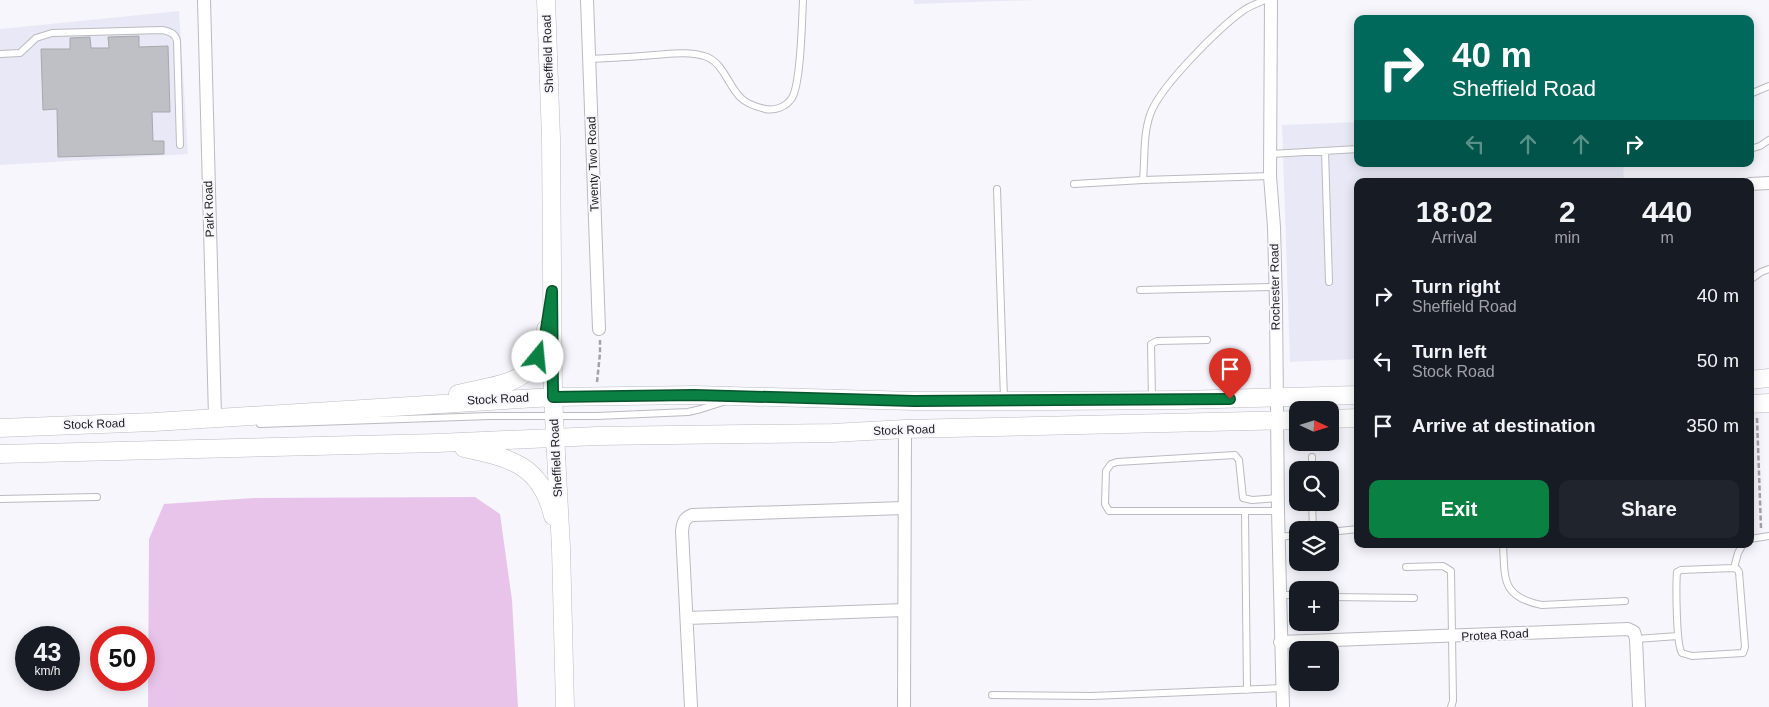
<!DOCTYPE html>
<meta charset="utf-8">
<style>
body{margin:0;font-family:Helvetica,sans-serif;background:#20242c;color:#f1f3f6;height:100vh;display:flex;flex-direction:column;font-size:19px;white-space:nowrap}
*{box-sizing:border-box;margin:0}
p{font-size:16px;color:#9ea1a6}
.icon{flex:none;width:28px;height:28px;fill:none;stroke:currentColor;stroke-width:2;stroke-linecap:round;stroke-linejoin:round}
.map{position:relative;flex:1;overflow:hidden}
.sheet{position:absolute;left:1354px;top:178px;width:400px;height:370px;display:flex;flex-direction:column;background:#171b24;border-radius:10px;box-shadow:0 2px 12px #0003}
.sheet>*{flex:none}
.hud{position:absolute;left:1354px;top:15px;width:400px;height:152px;border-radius:10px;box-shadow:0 2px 12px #0003;background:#00695c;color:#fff;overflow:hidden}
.needle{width:32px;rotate:94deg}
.fabs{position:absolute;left:1289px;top:401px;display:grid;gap:10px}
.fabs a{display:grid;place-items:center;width:50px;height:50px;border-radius:10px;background:#171b24;box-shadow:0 2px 12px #0003;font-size:25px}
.speed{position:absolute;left:15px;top:626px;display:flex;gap:10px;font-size:25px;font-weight:700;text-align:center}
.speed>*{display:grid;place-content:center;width:65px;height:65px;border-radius:50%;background:#171b24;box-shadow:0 2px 12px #0003;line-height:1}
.speed small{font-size:12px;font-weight:400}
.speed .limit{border:8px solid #d22;background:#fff;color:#111}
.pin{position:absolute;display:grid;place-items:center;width:42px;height:42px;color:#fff;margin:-51px -21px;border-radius:50% 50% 50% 0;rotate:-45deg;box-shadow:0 0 5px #0007}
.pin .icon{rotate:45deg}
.me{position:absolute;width:55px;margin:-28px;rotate:17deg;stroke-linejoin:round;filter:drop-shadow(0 0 4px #0008)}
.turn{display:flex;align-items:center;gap:18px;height:105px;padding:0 15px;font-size:22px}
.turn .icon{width:65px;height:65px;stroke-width:2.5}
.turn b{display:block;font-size:35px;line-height:42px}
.lanes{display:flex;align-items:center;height:48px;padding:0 15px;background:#0003;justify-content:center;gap:25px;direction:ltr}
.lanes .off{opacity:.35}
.eta{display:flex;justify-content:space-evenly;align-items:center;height:85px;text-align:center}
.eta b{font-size:30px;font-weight:600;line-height:35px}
.cta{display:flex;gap:10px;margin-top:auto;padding:10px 15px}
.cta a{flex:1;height:58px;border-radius:10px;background:#0b8043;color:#fff;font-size:20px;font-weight:600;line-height:58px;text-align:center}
.cta a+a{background:#20242c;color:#f1f3f6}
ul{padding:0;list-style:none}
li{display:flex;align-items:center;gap:15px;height:65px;padding:0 15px}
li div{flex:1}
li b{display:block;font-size:19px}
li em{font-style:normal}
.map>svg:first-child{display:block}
.built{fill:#e9e8f6}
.green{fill:#e8c4eb}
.building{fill:#bec0c6;stroke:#a6a8ad}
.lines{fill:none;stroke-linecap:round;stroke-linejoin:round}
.lane-casing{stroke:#bbbac0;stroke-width:8}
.street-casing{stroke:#bbbac0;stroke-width:14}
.secondary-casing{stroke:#bbbac0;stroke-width:19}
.path{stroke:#a2a2a7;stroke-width:2.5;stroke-dasharray:5 2.5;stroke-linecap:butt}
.lane{stroke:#fff;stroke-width:6}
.street{stroke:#fff;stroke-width:12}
.secondary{stroke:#fff;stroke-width:18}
.route-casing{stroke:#07532c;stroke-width:12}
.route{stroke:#0b8043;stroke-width:9}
.labels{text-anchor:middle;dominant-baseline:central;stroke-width:4;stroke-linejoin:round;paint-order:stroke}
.street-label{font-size:12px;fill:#202022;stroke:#f7f6fd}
</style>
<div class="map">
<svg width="1769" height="707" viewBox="0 0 1769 707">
<rect width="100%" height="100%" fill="#f7f6fd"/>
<path class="built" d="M914 0H1035L914 4Z
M179 11 188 154 0 165V29Z
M1357 122 1358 164H1623L1624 181H1358L1357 359 1290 362 1282 125Z"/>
<path class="green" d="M475 497 500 514 512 600 518 707H148L149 539 164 504 254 498Z"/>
<path class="building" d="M139 36V47L168 46 170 112H152L153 141H164V154L58 157 57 109 43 110 41 49H70V38L90 37 91 48H109L108 37Z"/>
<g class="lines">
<g class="lane-casing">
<path id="lane" d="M0 54 20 53 36 38 52 33 162 30C169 31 176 34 177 41L180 145
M589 59C611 58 633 57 654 55 670 54 688 51 704 56 723 61 728 86 741 98 747 104 757 107 765 109 775 111 786 107 792 98 801 83 802 20 803 0
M1750 94 1769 86
M1750 149 1760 146 1769 140
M1325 151 1329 282
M1271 154 1358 149
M1143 180C1145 159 1143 135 1150 115 1159 87 1220 27 1244 10 1250 6 1258 3 1265 0
M1074 184 1143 180 1270 176
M997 189 1004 399
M1750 280 1761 272 1769 269
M1140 290 1275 287
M1152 399 1151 344 1157 341 1207 340
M260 424 489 416H597L688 412 701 409 723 402
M1312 457V470
M0 499 97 497
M1312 502 1313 530
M1278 511H1109L1105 504 1106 471 1111 464 1117 462 1235 455 1239 460 1243 498 1252 500 1278 498
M1245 512 1247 690
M1330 532 1358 529
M1279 537 1298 535
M1750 539 1769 536
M1503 544C1505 579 1501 597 1542 605L1625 601
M1406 567 1443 566 1451 571 1453 701 1451 707
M1733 568 1737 569 1739 572 1745 647 1743 653 1692 656 1682 653C1676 646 1676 585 1677 572L1681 570Z
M1734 568 1738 553 1743 544
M1279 595H1298
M1330 597 1414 598
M1636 639 1678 636
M992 695 1092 696 1282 688"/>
</g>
<g class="street-casing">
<path id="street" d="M204 0 215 417
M587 0 599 329
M1271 0 1270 176 1274 227 1276 305 1278 511 1283 707
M1750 184 1769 183
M687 618 904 610
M1280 642 1628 629 1634 632 1636 639 1639 707
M691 707 682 531C683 523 684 518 692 515L904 508
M904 707 905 429"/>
</g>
<g class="secondary-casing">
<path id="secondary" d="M546 0 551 138 553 397 561 548 565 707
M1750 380 1769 378
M458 394C505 382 536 387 546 329
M1750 404 1769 403
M1330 419 1358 418
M0 428 154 422 553 397 695 395 914 401H1049L1181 400 1358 395
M464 448C511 458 541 465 553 516
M0 454 438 443 597 436 832 433 905 429 1298 420"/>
</g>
<path class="path" d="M597 382 600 353V340
M1757 418 1761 528"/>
<use href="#lane" class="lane"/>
<use href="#street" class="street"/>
<use href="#secondary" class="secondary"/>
</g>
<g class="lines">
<g class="route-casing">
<path id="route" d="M538 357 544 342 552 291 553 397 694 395 914 401 1230 399"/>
</g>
<use href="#route" class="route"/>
</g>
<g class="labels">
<g class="street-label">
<text transform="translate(548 54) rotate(-92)">Sheffield Road</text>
<text transform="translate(593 164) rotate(-92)">Twenty Two Road</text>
<text transform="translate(209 209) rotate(-92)">Park Road</text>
<text transform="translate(1275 287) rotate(-91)">Rochester Road</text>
<text transform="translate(498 399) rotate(-3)">Stock Road</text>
<text transform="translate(94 424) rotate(-2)">Stock Road</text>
<text transform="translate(904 430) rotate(-2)">Stock Road</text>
<text transform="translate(556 458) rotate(-93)">Sheffield Road</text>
<text transform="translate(1495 635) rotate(-3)">Protea Road</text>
</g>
</g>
</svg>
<div class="fabs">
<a><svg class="needle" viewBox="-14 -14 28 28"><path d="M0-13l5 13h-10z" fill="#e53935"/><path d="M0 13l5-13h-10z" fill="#9ea1a6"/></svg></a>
<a><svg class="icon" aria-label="search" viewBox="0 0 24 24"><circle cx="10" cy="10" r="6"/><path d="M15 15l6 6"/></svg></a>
<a><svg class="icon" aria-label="layers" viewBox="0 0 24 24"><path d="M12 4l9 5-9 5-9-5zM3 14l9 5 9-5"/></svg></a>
<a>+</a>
<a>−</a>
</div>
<div class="speed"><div>43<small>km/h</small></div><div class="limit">50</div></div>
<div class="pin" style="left:1230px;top:399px;background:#d93025"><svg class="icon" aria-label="arrive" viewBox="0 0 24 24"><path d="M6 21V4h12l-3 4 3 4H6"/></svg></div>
<svg class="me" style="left:538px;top:357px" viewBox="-20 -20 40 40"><circle r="19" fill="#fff"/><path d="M0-13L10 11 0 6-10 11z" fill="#0b8043"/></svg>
<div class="hud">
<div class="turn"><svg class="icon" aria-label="right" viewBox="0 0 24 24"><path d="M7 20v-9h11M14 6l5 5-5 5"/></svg><div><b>40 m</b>Sheffield Road</div></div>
<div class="lanes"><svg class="icon off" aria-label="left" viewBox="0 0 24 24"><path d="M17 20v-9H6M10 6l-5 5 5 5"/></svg><svg class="icon off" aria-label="ahead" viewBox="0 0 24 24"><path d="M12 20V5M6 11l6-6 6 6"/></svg><svg class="icon off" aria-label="ahead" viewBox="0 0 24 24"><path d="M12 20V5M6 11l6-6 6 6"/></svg><svg class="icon" aria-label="right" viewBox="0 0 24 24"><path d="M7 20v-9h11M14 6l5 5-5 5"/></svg></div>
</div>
<section class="sheet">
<div class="eta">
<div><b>18:02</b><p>Arrival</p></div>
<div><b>2</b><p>min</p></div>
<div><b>440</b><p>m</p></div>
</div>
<ul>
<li><svg class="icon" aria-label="right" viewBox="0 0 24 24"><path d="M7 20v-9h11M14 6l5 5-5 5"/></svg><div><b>Turn right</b><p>Sheffield Road</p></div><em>40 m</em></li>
<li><svg class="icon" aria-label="left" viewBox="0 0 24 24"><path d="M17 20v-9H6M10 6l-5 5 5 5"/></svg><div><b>Turn left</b><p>Stock Road</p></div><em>50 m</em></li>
<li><svg class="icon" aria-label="arrive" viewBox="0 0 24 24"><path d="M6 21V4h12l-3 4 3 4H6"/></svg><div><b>Arrive at destination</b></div><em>350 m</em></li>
</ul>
<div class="cta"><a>Exit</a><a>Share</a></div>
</section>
</div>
